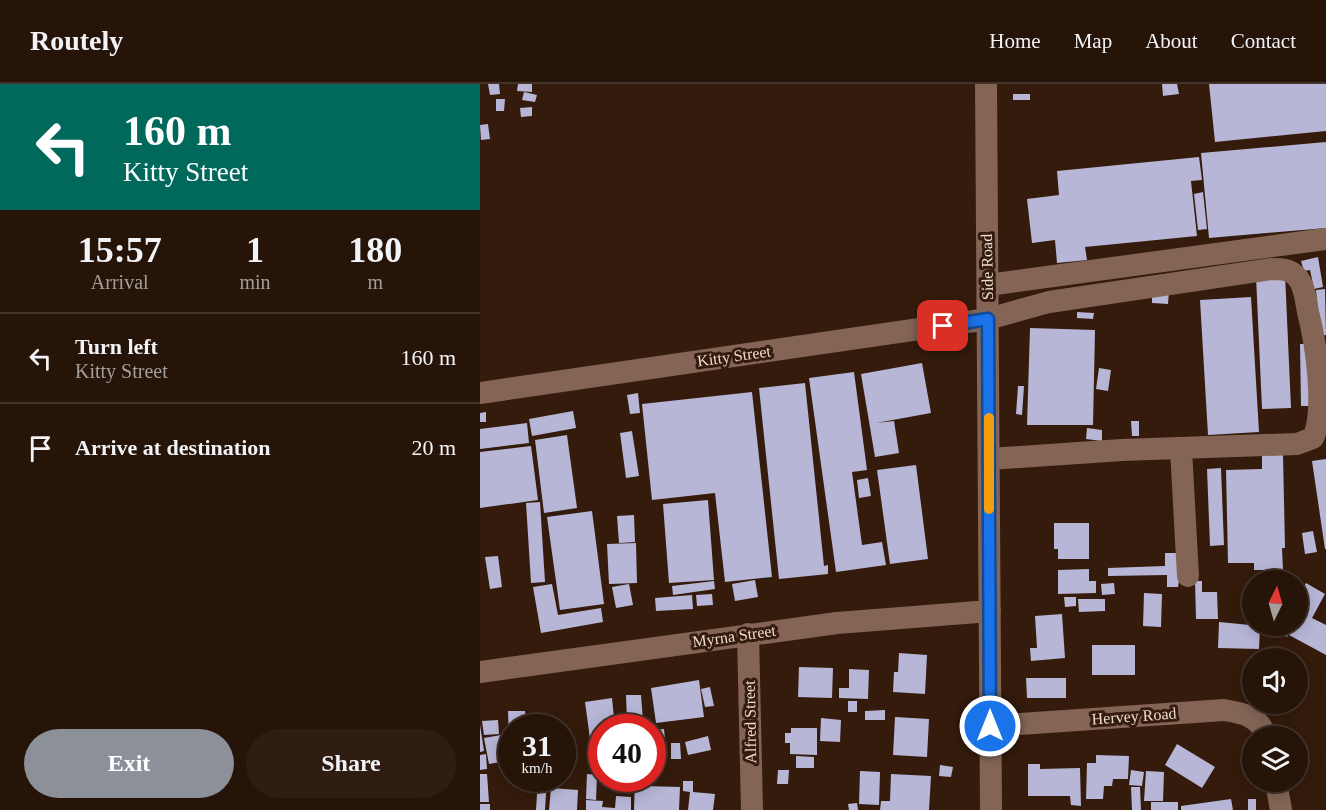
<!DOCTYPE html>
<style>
body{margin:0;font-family:"Times New Roman",serif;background:#2f1d12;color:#f1f3f6;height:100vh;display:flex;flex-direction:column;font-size:22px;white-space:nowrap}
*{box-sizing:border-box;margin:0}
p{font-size:20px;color:#a49e9c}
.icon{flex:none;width:33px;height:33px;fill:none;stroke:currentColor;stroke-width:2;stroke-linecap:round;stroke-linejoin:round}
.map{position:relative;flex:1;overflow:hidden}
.panel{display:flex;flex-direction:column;background:#271409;width:480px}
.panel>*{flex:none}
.hud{background:#00695c;color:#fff;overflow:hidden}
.needle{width:39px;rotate:5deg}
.controls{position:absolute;left:762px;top:486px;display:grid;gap:12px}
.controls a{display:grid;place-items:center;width:66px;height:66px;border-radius:50%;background:#271409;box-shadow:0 3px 15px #0003,0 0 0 2px #43332a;font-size:30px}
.speed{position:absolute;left:18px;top:630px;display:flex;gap:12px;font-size:30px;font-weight:700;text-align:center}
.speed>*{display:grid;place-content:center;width:78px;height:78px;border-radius:50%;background:#271409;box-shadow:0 3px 15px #0003,0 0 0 2px #43332a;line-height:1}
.speed small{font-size:15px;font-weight:400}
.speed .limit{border:9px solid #d22;background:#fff;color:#111}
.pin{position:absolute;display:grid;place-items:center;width:51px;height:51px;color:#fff;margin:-26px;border-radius:12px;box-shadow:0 3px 9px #0006}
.me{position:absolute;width:66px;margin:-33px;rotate:0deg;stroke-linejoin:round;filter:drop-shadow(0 0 4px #0008)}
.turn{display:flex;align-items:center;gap:21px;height:126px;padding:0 24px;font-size:27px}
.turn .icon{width:78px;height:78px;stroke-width:2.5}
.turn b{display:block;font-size:42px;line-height:51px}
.eta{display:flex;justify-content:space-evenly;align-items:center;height:102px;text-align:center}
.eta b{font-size:36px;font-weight:600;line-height:42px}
.primary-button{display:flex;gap:12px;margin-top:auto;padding:12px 24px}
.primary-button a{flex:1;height:69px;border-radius:36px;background:#8c9099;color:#fff;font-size:24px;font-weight:600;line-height:69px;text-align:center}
.primary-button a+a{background:#2f1d12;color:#f1f3f6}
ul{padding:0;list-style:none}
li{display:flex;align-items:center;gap:18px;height:90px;padding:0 24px;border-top:2px solid #43332a}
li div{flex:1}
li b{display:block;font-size:22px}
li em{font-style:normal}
header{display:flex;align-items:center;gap:36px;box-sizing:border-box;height:84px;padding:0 30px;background:#271409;border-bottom:2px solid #43332a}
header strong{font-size:28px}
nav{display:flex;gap:33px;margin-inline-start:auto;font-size:21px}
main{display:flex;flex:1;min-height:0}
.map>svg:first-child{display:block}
.building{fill:#b7b6d7}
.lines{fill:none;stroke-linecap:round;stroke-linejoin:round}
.minor{stroke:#846555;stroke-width:22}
.route-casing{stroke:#114b97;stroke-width:15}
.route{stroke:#1a73e8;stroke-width:10}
.slow{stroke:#f59e0b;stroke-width:10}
.labels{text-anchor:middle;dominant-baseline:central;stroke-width:6;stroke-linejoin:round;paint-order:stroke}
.street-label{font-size:16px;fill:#eddbd2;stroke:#341b0c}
</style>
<header>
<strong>Routely</strong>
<nav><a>Home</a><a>Map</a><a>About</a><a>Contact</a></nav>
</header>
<main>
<section class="panel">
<div class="hud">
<div class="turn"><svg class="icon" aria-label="left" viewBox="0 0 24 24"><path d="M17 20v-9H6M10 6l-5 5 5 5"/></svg><div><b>160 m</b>Kitty Street</div></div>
</div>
<div class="eta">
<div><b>15:57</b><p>Arrival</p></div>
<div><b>1</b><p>min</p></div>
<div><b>180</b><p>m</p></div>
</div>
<ul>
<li><svg class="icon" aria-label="left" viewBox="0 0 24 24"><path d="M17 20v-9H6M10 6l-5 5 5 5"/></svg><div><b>Turn left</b><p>Kitty Street</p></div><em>160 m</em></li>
<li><svg class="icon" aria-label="arrive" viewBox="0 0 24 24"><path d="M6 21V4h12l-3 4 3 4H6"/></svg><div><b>Arrive at destination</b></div><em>20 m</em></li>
</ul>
<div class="primary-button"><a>Exit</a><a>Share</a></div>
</section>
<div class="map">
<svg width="846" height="726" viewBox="0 0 846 726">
<rect width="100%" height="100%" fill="#341b0c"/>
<path class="building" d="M8 0H19L20 10 10 11Z
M38 0H52V8L37 7Z
M682 0H697L699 10 683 12Z
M729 0H846V47L735 58Z
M44 8 57 11 55 18 42 16Z
M533 10H550V16H533Z
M16 15H25L24 27H16Z
M52 23V32L41 33 40 24Z
M8 40 10 55 1 56 0 41Z
M846 58V144L729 154 721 69Z
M719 73 722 96 711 97 717 152 605 163 607 176 577 179 575 156 552 159 547 115 579 111 577 87Z
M723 108 727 145 718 146 714 110Z
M838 173 843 203 834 205 830 186 824 187 821 177Z
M805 190 811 324 782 325 776 192Z
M845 205 846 251 840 252 836 206Z
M672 206 689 207 688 220 672 219Z
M771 213 779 348 728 351 720 216Z
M597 228 614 229 613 235 597 234Z
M550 244 615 246 613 341H547Z
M820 260H835L836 322H821Z
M442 279 451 329 396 339 414 337 419 369 395 373 381 290Z
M619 284 631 286 628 307 616 305Z
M374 288 387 386 372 388 382 461 402 458 406 481 356 488 329 294Z
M325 299 344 482 348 481V490L299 495 279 304Z
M538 302H544L542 331 536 330Z
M272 308 292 493 245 498 235 409 172 416 162 320Z
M158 309 160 329 150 330 147 311Z
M93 327 96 344 52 352 49 335Z
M6 328V338H0V329Z
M651 337H659V352H652Z
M47 339 49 359 0 365V345Z
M607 344 622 346V357L606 355Z
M152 347 159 392 146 394 140 349Z
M87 351 97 424 64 429 55 356Z
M51 362 58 416 0 424V368Z
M782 370H803L805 464H802L803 486H774V479H748L746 386 782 385Z
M846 375V465H845L832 377Z
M436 381 448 475 410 480 397 386Z
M741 384 744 461 730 462 727 385Z
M388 394 391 412 379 414 377 396Z
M228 416 234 496 189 499 183 420Z
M60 418 65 498 51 499 46 419Z
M112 427 124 520 80 526 67 433Z
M154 431 155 458 139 459 137 432Z
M574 439H609V475H578V465H574Z
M833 447 837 468 825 470 822 449Z
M156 459 157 499 129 500 127 460Z
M685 469H703L698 503H687V491L628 492V484L685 482Z
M18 472 22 503 10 505 5 473Z
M609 485V497H616V509L578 510V486Z
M275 496 278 513 255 517 252 500Z
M234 497 235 505 193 511 192 502Z
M715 497H722V508H737L738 535H716Z
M634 499 635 510 622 511 621 500Z
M826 499 845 510 832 534 846 541V571L809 551 814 542H818L821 529 818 527V514Z
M72 500 78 531 121 524 123 538 61 549 53 503Z
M149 500 153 521 136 524 132 503Z
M664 509 682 510 681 543 663 542Z
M232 510 233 521 217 522 216 511Z
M212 511 213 525 176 527 175 514Z
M584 513H596V522L585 523Z
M598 515H625V527L599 528Z
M582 530 585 574 551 577 550 564H557L555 532Z
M739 538 780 542 779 565 738 564Z
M804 542H813L807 553 800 549Z
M612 561H655V591H612Z
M419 569 447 571 445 610 413 608 414 588H418Z
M319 583 353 584 352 614 318 613Z
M369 585 389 586 388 615 359 614V604H369Z
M546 594H586V614H547Z
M219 596 224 633 176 639 171 604Z
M230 603 234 622 225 623 221 605Z
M146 611H161L163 637H147Z
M132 614 135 644H122V661L111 662 105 618Z
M368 617H377V628H368Z
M405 626V636H385V627Z
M28 627H45L46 637 72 636V644H32V659L29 660Z
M415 633 449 635 447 673 413 671Z
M341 634 361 636 360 658 340 657Z
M18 636 19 650 4 651 2 637Z
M0 641 4 667 0 668Z
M139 641H163V644H139Z
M311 644H337V671L310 670V659H305V649H311Z
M184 645 185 656 172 657V646Z
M21 651 26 677 9 680 4 654Z
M228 652 231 666 208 671 205 658Z
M191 659H200L201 675H191Z
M697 660 735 683 722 704 685 681Z
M6 670 7 685 0 686V671Z
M616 671 649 672 648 695H633L632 702H624L623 715H606L607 679H616Z
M316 672 334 673V684H316Z
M548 680H560V685L600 684 601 722 591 721 590 712H548Z
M460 681 473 683 471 693 459 692Z
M298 686H309L308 700H297Z
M651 686 664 688 662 702 649 701Z
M380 687 400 688 399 721 379 720Z
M666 687 684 688 683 717H664Z
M0 690H7L9 718H0Z
M107 690 117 691 116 716 106 715Z
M411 690 451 692 449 726H400L401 717H410Z
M58 694H67L65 726H56Z
M155 694H164V702L200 703 199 726H154Z
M203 697H213V708L235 710 233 726H208L210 708 203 707Z
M651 703H660L661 726H652Z
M71 704 98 706 97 726H69Z
M136 712 151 713V726H106V716L123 717 122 723 135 724Z
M751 715 753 726H701V722Z
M768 715H776V726H768Z
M671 718H698V726H671Z
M377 719 378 726H369L368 720Z
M0 720H10V726H0Z"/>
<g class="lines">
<path class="minor" d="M506 0 511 726
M508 201 845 155
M0 309 508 235 569 218 792 185C801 185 810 185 817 193 825 202 826 217 828 228 836 259 846 327 833 354L817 360 642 366 509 375
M701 365 708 492
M268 550 272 726
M0 588 357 539 510 527
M510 642 744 626C763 629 779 632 786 652
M796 698 801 726"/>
</g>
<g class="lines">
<g class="route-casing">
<path id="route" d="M463 242 508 235 510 642"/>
</g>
<use href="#route" class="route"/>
<path class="slow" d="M509 334V425"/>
</g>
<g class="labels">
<g class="street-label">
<text transform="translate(507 183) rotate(-91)">Side Road</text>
<text transform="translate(254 272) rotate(-8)">Kitty Street</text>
<text transform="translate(254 552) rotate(-8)">Myrna Street</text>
<text transform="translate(654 632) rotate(-4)">Hervey Road</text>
<text transform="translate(270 638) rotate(-91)">Alfred Street</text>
</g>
</g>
</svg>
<div class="controls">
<a><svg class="needle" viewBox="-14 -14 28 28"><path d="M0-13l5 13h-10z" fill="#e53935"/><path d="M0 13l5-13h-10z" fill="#a49e9c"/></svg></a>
<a><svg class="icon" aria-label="sound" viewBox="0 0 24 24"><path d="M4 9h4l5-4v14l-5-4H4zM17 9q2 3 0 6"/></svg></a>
<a><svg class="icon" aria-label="layers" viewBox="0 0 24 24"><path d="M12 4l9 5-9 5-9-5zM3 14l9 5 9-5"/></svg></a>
</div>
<div class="speed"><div>31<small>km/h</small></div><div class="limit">40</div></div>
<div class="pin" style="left:463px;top:242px;background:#d93025"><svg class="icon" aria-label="arrive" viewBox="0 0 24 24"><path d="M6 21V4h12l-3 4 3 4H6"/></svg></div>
<svg class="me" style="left:510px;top:642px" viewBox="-20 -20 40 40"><circle r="17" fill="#1a73e8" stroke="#fff" stroke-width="3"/><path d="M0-11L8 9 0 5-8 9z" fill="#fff"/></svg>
</div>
</main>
